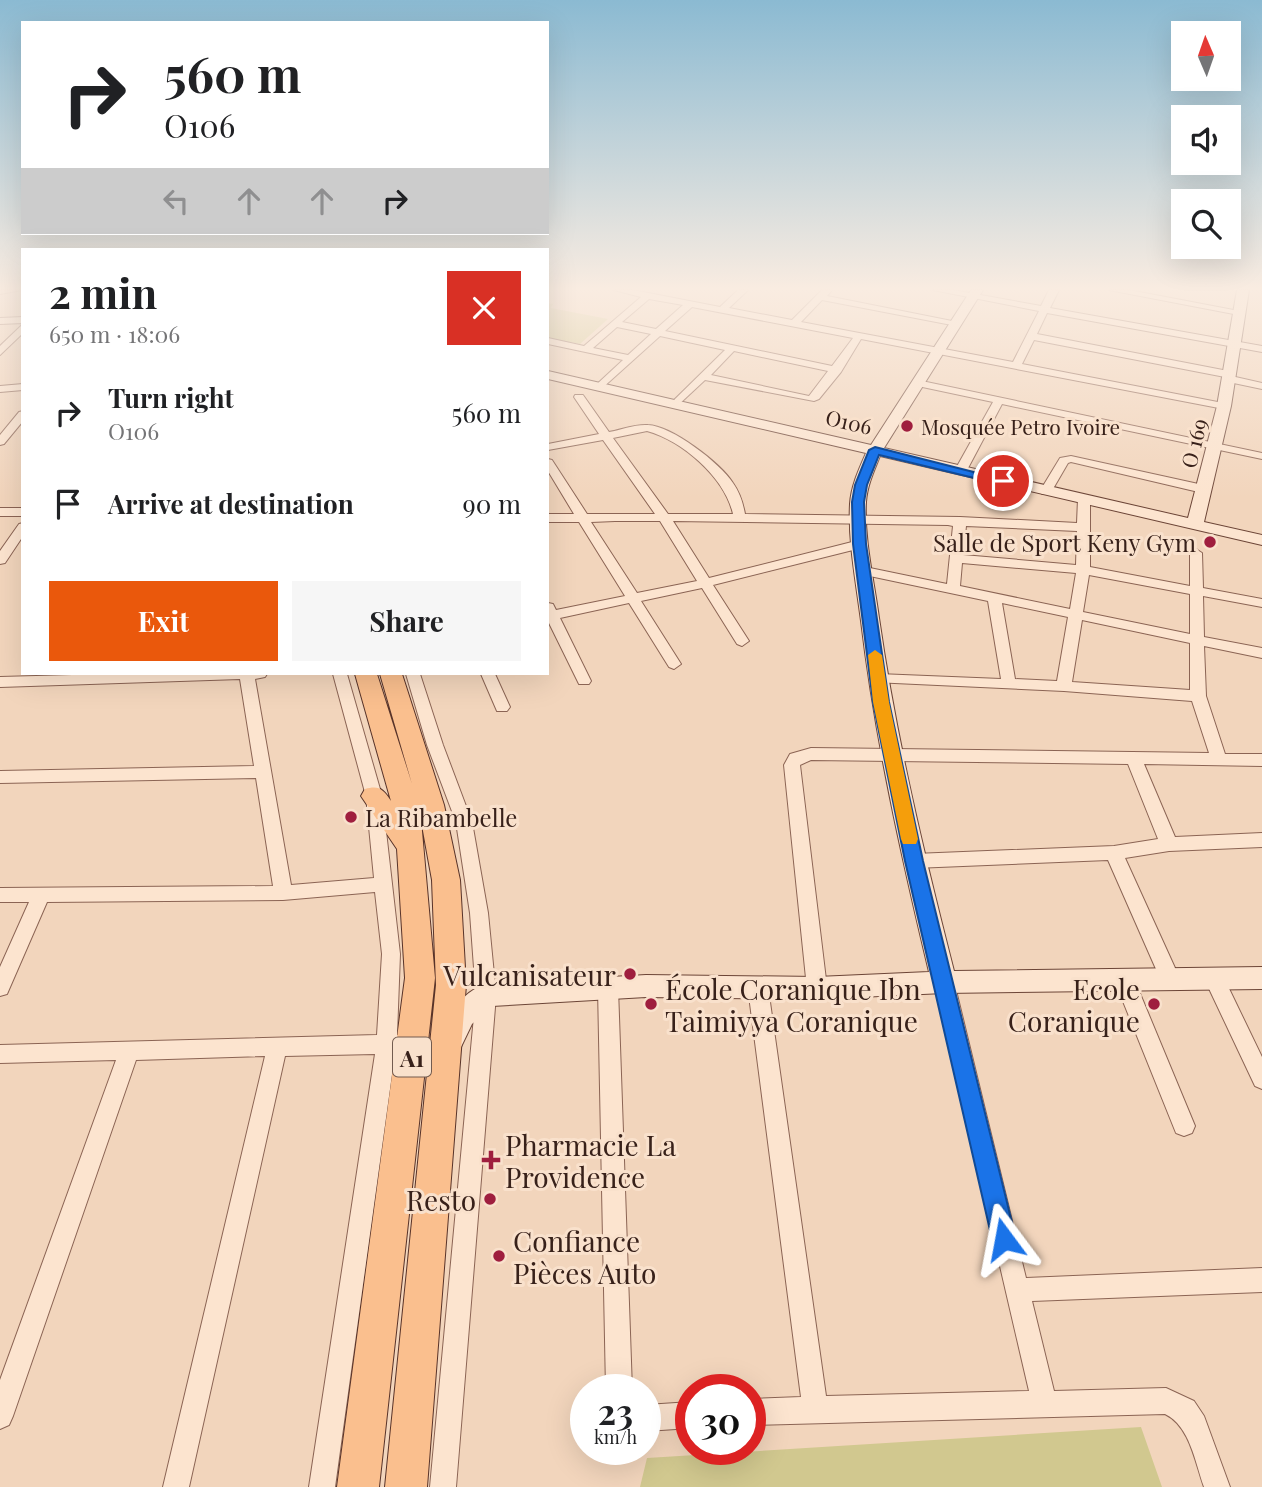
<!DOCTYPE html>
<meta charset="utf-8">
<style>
body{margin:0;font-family:"Playfair Display",serif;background:#f6f6f6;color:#202124;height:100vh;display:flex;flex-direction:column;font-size:26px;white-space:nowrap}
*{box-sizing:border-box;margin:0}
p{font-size:23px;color:#757577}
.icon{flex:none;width:38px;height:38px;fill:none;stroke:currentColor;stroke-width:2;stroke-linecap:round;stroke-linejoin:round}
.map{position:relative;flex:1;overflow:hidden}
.side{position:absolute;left:21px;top:248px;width:528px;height:427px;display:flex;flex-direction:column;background:#fff;border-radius:0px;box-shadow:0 7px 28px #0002}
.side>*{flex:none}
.top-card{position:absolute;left:21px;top:21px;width:528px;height:214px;border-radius:0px;box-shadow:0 7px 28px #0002;background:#fff;color:#202124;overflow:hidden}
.needle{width:46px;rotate:358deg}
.tools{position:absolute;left:1171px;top:21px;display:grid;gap:14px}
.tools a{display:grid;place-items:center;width:70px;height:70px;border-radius:0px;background:#fff;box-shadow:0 7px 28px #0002;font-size:35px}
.speed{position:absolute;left:570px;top:1374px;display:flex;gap:14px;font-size:35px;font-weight:700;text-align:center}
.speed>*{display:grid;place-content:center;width:91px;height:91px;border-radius:50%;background:#fff;box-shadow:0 7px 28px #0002;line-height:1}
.speed small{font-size:18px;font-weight:400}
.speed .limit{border:10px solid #d22;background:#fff;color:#111}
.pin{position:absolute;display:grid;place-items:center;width:60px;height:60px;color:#fff;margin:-30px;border:4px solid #fff;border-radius:50%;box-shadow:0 2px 7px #0007}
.me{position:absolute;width:77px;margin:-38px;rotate:347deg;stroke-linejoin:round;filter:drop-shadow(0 0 5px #0008)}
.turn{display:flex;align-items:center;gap:24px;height:147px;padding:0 28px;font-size:32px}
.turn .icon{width:91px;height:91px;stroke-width:2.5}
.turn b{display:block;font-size:49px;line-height:60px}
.lanes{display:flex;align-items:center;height:66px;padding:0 28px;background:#0003;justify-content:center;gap:35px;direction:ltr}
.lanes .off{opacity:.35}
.round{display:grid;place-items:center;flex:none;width:74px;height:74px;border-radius:0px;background:#f6f6f6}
.overview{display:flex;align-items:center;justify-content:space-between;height:119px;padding:0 28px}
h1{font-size:42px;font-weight:700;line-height:52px}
.cta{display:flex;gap:14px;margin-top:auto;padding:14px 28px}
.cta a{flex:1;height:80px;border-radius:0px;background:#ea580c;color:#fff;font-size:28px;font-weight:700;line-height:80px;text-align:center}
.cta a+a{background:#f6f6f6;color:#202124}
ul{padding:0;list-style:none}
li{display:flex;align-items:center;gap:21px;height:91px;padding:0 28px}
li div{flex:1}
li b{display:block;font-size:26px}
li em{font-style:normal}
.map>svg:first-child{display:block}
.green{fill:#d1c88f}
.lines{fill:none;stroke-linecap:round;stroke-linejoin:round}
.street-casing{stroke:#8b6454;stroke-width:2}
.secondary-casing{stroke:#6c4537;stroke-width:2}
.primary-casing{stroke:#583329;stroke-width:2}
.street{fill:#fce4cf;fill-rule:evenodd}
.secondary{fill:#fce4cf;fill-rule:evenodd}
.primary{fill:#fabf8e;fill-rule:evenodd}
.route{fill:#1a73e8;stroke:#114b97;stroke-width:2}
.slow{fill:#f59e0b}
.poi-dot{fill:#9f1e3e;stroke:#f9e1cc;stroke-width:2.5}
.labels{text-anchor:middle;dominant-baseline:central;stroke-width:6;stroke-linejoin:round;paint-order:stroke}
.far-street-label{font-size:21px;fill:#38211a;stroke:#f9e1cc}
.far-poi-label{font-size:21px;fill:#38211a;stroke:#f9e1cc;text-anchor:start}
.shield{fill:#f9e1cc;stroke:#725b4f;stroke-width:2}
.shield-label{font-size:23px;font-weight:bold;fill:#38211a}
.poi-label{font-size:24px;fill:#38211a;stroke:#f9e1cc;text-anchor:end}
.near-poi-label{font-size:28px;fill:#38211a;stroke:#f9e1cc;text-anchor:end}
</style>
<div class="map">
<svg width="1262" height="1487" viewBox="0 0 1262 1487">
<rect width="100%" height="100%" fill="#f2d5bc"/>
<path class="green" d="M548 303 553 304 551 308 608 319 580 344 548 338Z
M1141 1427 1162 1487H640L647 1458Z"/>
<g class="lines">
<g class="street-casing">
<path id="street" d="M0 290H22L0 294Z
M614 290H633L720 307 738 290H748L729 308 792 320 822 290H832L827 296 962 323 957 326 822 300 801 322 1013 362 1039 311 933 290H953L1041 306 1049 290H1059L1050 308 1262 346V352L1047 313 1037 334 1228 371 1233 374 1231 376 1262 383V389L1224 381 1225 377 1034 340 1022 364 1228 404 1229 406 1224 409 861 339 841 372 819 399 814 401 705 380 676 407 672 406V402L725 350 660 336 600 390 595 387 596 385 623 360 548 344V338L584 346 641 297ZM649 299 683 305 656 329 622 322ZM692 307 853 338 832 366 665 331ZM617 327 651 334 628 355 593 348ZM734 351 828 371 809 396 711 375Z
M1109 290H1129L1244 312 1239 315Z
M23 317V323L0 324V318Z
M23 324V333L0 355V346Z
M917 380 1262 453V459L1002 404 967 470 961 474 955 470 993 402 913 385V381Z
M23 384V390L0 392V386Z
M575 395H583L609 432C621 430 635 424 648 425 672 426 720 463 733 483 740 493 743 503 745 514L960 517 1077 523 1078 499 1084 495 1090 499V567L1190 586V553L1196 549 1202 553 1203 588 1262 599V607L1203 596 1204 637 1262 648V658L1204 646 1206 696 1225 754H1262V766L1144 764 1175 837 1262 833V847L1169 851 1125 858 1180 979 1177 985 1170 987 1163 985 1108 860 914 868 908 866 905 861 908 856 914 854 1114 846 1158 839 1128 764 811 760 800 765 827 988 824 994 817 996 810 994 807 988 784 765 790 754 811 748 1209 753 1192 701 1064 691 873 682 871 679 878 674 1001 679 988 601 865 575 858 571 865 567 947 584 953 526 948 525 673 521 709 578 860 540 866 544 865 547 713 585 749 641 742 646 737 644 702 588 641 601 681 664 674 669 669 667 629 603 560 618 591 681 589 684H579L548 621V603L553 604 556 610 625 596 579 522H548V514H574L548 471V459L552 460 587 514H655L603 440 548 450V444L599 434 574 397ZM647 431C683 441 725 478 733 514H668L613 438ZM615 521H660L697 581 637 593 591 522ZM966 526 1077 531 1076 565 963 555ZM962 563 1076 573 1070 609 960 586ZM1089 575 1190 594V634L1083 612ZM1002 603 1068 617 1057 681 1015 679ZM1082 620 1190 643V690L1072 682Z
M23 411V421L4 444 0 445V435L19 412Z
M1071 456 1203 485 1209 489 1203 493 1071 462 1068 463 1050 494H1042L1040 491 1060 458Z
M0 508H23V516H0Z
M23 523V536L5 563 0 564V551L19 524Z
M108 674H267L265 677 255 679 291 885 374 878 366 796 333 674H347L382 796 400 954 397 1035 403 1038 406 1044 403 1050 395 1053 335 1487H309L375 1054 285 1056 189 1487H163L265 1056 136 1060 13 1416 9 1425 0 1429V1380L116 1060 0 1063V1045L377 1035 382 954 375 892 283 900 47 902 7 994 0 996V967L29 902H0V888L273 886 256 778 0 783V771L254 766 240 679 0 687V677Z
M406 674H420L443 745 472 822 488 913 496 995 456 1487H430L476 995 470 913 456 822 427 745Z
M481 674H495L510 707 507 711H497Z
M1214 970 1221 972 1262 1057V1089L1255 1086 1204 978 1207 972Z
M1124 971 1131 973 1134 979 1195 1126 1192 1133 1184 1136 1176 1133 1114 979 1117 973Z
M944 974 951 976 954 982 1026 1278 1262 1268V1292L1032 1301 1054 1391 1166 1388 1194 1401 1204 1416 1230 1487H1204C1195 1462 1190 1426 1165 1414L751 1425V1399L801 1397 748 988 751 982 758 980 765 982 768 988 826 1396 1029 1391 934 982 937 976Z
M608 980 615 982 618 988 632 1390H606L598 988 601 982Z
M691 1402V1428L646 1431V1405Z"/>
</g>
<g class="secondary-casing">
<path id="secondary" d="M971 290H983L884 448 1188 518 1217 406 1237 290H1249L1231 406 1204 522 1262 535V545L880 456C874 471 867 486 866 502 864 540 874 580 879 618 896 737 924 854 954 971L1262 967V989L944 993 817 999 646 997 492 1006 472 1024 460 1049 451 1052 442 1049 438 1040C449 1016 459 993 486 984L646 975 817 977 929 972C901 855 875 739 861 621 856 582 848 542 850 504 851 486 859 469 866 453L548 379V371L871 445Z"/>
</g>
<g class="primary-casing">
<path id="primary" d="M355 674H377L412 784 380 674H402L444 805 460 880 466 985 427 1487H385L436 985 432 880 421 820 435 978 379 1487H337L405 978 397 849 361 796 365 789C379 785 383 789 391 801Z"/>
</g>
<use href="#street" class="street"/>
<use href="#secondary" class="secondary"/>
<use href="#primary" class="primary"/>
</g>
<linearGradient id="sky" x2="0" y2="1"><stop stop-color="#8bbad2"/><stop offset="0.58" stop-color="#f9ece1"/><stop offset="1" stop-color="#f9ece1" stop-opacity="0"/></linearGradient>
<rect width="1262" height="498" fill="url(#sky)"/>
<path class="route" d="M875 447 1009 481 1003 485 879 455 867 485 864 502 866 544 889 702 923 861 1016 1239 1012 1247 1004 1250 996 1247 992 1239 905 861 873 702 853 544 852 502 855 485 869 450Z"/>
<path class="slow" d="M875 650 882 655 889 702 918 839 916 844H903L901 839 873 702 868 655Z"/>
<g class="poi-dot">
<circle cx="907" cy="426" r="7"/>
<circle cx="1210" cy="542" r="7"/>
<circle cx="351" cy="817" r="7"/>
<circle cx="630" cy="974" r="7"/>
<circle cx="651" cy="1004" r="7"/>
<circle cx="1154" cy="1004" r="7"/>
<path d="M487.5 1149.5h7v7h7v7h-7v7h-7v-7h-7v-7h7z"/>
<circle cx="490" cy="1199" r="7"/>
<circle cx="499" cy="1256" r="7"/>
</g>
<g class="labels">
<g class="far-street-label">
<text transform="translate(849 421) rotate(13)">O106</text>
<text transform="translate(1193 443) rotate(-76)">O 169</text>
</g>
<g class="far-poi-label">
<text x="921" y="426">Mosquée Petro Ivoire</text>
</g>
<rect class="shield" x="393" y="1037.5" width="38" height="39" rx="5"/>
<g class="shield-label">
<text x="412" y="1057">A1</text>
</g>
<g class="poi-label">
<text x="1196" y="542">Salle de Sport Keny Gym</text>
<text x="365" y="817" text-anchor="start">La Ribambelle</text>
</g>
<g class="near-poi-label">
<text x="616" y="974">Vulcanisateur</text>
<text x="665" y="988" text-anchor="start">École Coranique Ibn<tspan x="665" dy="32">Taimiyya Coranique</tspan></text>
<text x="1140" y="988">Ecole<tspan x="1140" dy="32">Coranique</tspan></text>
<text x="505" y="1144" text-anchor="start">Pharmacie La<tspan x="505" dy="32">Providence</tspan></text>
<text x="476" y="1199">Resto</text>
<text x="513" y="1240" text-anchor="start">Confiance<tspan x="513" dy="32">Pièces Auto</tspan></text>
</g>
</g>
</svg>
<div class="tools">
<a><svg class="needle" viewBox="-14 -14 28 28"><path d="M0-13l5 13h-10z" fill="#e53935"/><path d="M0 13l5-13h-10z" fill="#757577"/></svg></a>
<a><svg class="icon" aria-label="sound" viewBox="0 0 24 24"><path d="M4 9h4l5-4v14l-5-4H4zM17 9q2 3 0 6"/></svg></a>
<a><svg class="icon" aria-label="search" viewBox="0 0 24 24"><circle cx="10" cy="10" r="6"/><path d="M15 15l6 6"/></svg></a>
</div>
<div class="speed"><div>23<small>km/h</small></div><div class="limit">30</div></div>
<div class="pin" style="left:1003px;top:481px;background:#d93025"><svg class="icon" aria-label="arrive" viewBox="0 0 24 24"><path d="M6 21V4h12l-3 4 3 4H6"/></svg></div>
<svg class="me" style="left:1004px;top:1239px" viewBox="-20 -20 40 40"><path d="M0-17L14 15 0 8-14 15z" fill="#1a73e8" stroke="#fff" stroke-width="4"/></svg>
<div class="top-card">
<div class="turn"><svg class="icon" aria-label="right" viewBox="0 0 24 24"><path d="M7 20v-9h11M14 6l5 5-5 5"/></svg><div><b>560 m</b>O106</div></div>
<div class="lanes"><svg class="icon off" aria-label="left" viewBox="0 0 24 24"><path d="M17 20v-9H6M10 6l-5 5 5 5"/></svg><svg class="icon off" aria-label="ahead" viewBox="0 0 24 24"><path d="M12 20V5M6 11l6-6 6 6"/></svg><svg class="icon off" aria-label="ahead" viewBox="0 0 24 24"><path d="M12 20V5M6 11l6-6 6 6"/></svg><svg class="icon" aria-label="right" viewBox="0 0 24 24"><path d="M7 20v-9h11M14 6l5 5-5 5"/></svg></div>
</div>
<section class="side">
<div class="overview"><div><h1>2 min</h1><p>650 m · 18:06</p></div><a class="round" style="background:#d93025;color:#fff"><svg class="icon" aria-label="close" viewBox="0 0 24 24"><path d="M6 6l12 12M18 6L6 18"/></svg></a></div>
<ul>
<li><svg class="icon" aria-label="right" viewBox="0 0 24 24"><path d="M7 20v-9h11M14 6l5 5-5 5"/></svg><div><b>Turn right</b><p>O106</p></div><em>560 m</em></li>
<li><svg class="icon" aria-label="arrive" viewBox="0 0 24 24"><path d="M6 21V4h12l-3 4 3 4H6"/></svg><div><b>Arrive at destination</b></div><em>90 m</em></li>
</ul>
<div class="cta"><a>Exit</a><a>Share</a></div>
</section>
</div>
